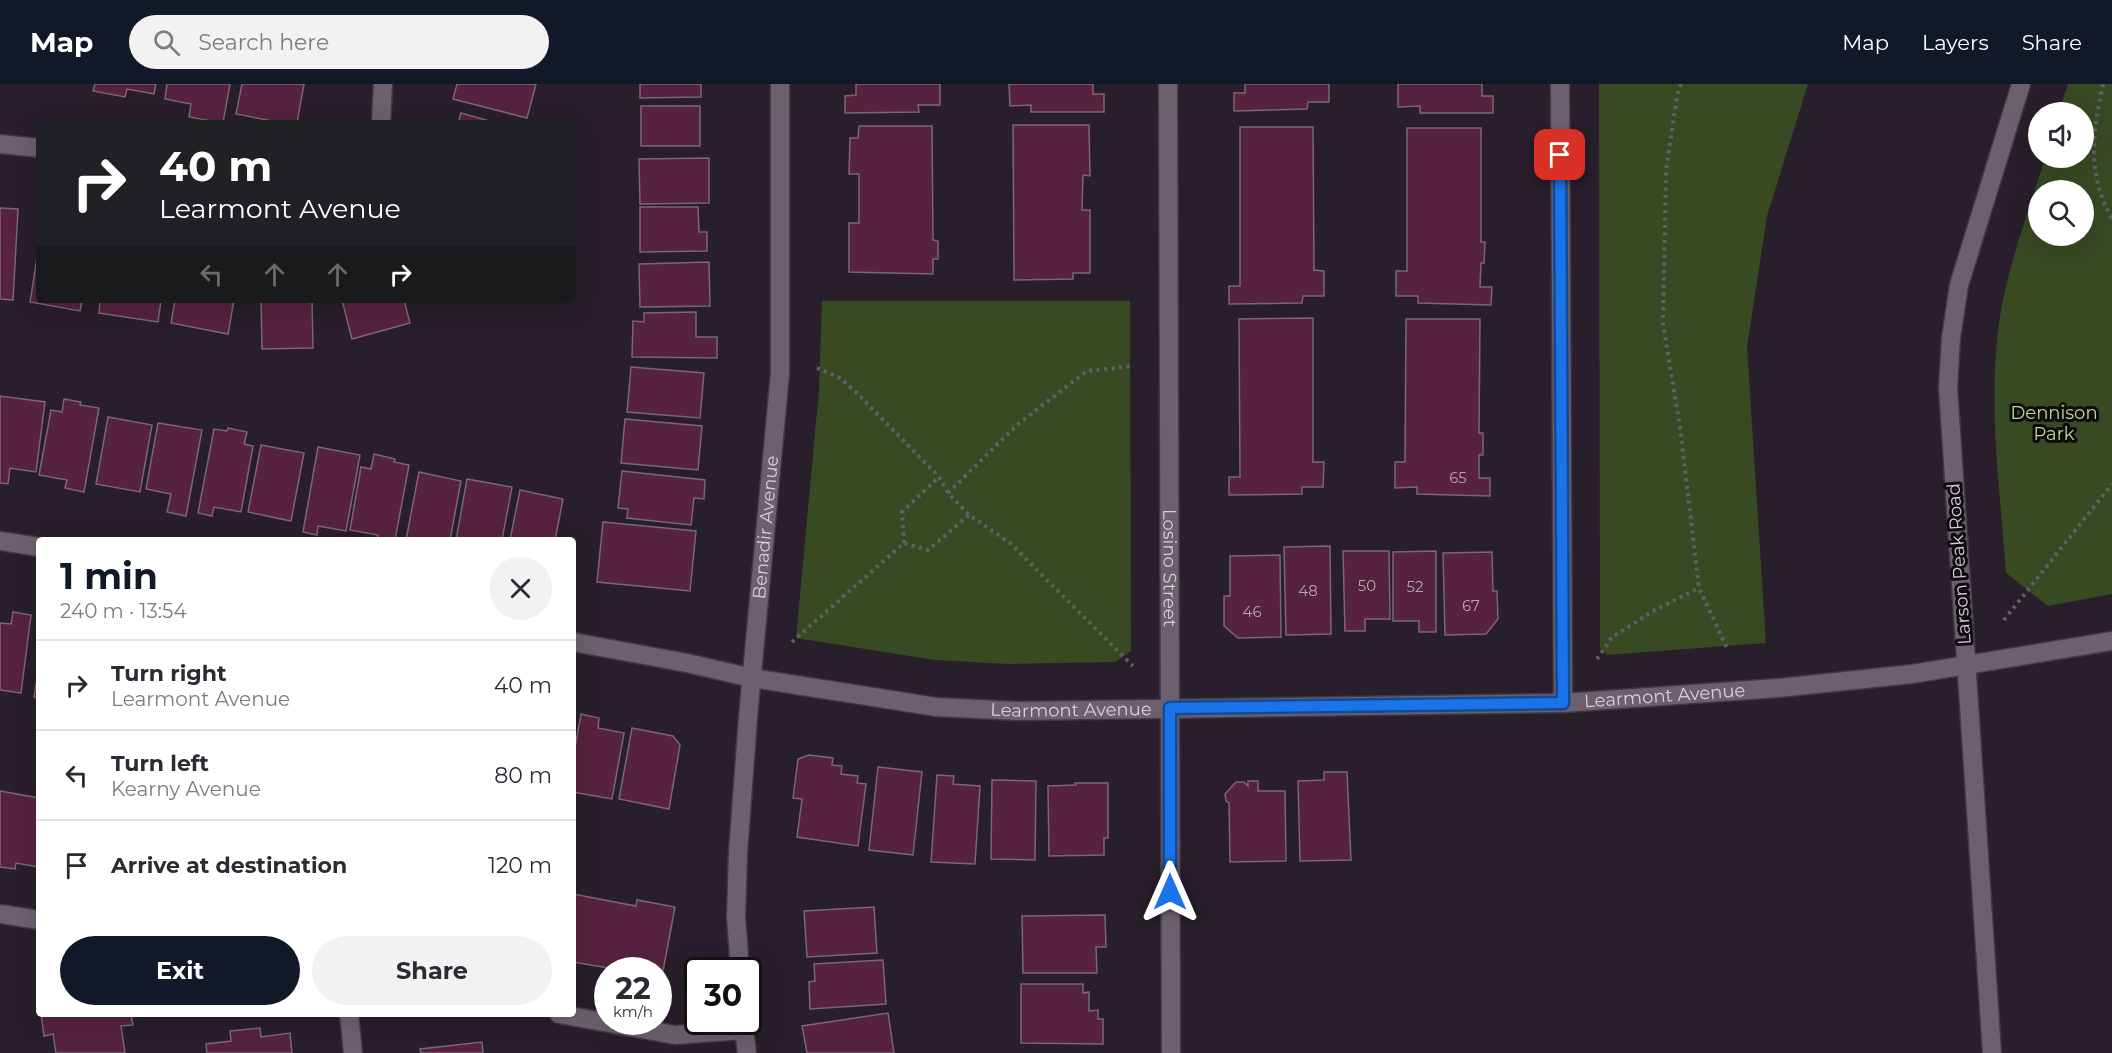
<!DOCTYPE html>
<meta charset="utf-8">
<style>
body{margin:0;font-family:Montserrat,sans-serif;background:#f2f2f3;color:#2b2b33;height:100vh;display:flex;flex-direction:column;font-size:22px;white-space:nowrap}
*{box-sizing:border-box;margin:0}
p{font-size:20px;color:#7c7c81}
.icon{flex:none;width:33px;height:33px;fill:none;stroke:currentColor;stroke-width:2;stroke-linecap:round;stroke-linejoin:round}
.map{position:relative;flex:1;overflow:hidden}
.drawer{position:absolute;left:36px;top:453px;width:540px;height:480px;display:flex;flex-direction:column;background:#fff;border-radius:6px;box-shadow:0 6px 24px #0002}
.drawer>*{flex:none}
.top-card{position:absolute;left:36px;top:36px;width:540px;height:183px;border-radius:6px;box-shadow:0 6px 24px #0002;background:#202124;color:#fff;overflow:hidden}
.tools{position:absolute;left:2028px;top:18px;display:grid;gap:12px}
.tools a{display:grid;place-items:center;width:66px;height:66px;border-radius:50%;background:#fff;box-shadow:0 6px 24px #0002;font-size:30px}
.speed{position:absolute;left:594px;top:873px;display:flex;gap:12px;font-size:30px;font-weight:700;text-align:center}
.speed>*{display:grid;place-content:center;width:78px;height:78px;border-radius:50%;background:#fff;box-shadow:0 6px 24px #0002;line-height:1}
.speed small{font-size:15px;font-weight:400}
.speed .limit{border:3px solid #111;border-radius:9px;background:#fff;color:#111}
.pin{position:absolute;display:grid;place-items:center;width:51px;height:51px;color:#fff;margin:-26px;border-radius:12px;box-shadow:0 3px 9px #0006}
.me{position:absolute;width:66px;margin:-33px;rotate:0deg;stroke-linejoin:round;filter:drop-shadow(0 0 4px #0008)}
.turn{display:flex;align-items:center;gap:21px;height:126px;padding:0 24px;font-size:27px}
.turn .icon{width:78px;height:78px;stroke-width:2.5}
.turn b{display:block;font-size:42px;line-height:51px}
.lanes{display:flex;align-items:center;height:57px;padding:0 24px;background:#0003;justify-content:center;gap:30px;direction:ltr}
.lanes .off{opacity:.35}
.round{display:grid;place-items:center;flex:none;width:63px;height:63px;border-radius:32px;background:#f2f2f3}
.head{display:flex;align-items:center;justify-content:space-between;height:102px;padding:0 24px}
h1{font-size:36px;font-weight:700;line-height:45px;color:#111827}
.cta{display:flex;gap:12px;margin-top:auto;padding:12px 24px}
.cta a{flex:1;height:69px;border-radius:36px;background:#111827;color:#fff;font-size:24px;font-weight:700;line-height:69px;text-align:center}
.cta a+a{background:#f2f2f3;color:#2b2b33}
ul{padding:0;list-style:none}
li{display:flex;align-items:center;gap:18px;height:90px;padding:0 24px;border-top:2px solid #e1e1e2}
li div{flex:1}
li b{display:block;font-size:22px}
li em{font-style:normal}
header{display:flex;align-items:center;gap:36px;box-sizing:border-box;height:84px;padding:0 30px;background:#111827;color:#fff}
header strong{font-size:28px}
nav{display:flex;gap:33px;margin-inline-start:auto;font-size:21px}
.search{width:420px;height:54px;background:#f2f2f3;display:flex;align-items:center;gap:15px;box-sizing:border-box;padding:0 21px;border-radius:33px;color:#7c7c81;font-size:22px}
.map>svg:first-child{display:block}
.green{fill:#374a22;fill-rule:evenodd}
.building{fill:#56223f;stroke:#7a6770;stroke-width:1.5}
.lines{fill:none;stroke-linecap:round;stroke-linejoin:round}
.minor-casing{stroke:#403842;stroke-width:21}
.path{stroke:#665d68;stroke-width:4;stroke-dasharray:3 4.5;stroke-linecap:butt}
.minor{stroke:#6c606e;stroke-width:18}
.route-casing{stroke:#114b97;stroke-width:15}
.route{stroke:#1a73e8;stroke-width:10}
.labels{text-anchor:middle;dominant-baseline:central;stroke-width:6;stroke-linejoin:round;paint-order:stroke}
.number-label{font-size:15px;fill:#b6a4b2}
.park-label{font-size:18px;fill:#b6de8c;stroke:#0f0a0f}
.street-label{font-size:18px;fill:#d6cfd8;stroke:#0f0a0f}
</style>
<header>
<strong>Map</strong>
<div class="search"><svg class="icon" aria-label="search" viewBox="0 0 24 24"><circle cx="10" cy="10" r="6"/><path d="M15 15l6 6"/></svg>Search here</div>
<nav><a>Map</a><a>Layers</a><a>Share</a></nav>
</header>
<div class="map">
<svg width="2112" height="969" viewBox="0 0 2112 969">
<rect width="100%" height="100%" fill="#291e2b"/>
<path class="green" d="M1599 0H1808L1767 132 1747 263 1766 559 1607 571 1600 564Z
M2068 0H2112V510L2048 522 2006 489C2000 404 1987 317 2000 232 2009 178 2029 126 2045 74H2084V28H2059ZM2038 106H2084V152H2038Z
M822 217H1130L1131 567 1115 578 1008 580 935 576 796 554 819 306Z"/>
<path class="building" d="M95 0H156L154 10 127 5 125 13 93 7Z
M167 0H230L223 39 189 33 191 20 165 15Z
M242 0H304L297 39H283L236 30Z
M457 0H536L527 34 453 15Z
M640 0H701V13L640 14Z
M856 0H940V21H918L919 28 845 29V12L856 11Z
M1009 0H1093V10H1104V28H1031V21L1010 22Z
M1245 0H1329V18H1308L1307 25 1234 27V9H1245Z
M1398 0H1482V12H1493V29H1420V22L1398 23Z
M641 22H700V62H641Z
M461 29 497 39H458Z
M1013 41H1089L1090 92 1083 91 1082 126H1090V189H1073V195L1014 196Z
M859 42H932L933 156 938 157V175H933V190L849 188V139H859V90H849L850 54H858Z
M1240 43H1313L1314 186 1324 187V212H1303L1302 219 1229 220V202H1240Z
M1407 44H1481V158H1485L1484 179H1481L1480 203H1492L1491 221 1418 219V212H1396V187H1407Z
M709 74V119L640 120 639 75Z
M640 123H698L699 148H707V167L640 168Z
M0 124 18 125 13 216 0 215Z
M39 161V216H82L80 227 30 218Z
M709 178 710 222 640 223 639 180Z
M100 216H161L158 238 99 229Z
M175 216H234L228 250 171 239Z
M261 216H312L313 264 262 265Z
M342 216H404L410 239 352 255Z
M696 228V253H717V274L632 273 633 237 644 238V229Z
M1313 234V378H1324L1323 403H1302V410L1229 411V393H1240L1239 235Z
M1406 235H1480L1479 349H1483V371H1479V394H1490V412L1417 410V403L1395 404V378H1405Z
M631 283 704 289 700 334 627 328Z
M0 312 45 318 36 388 10 384 8 400 0 399Z
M64 315 81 318 80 321 99 324 84 408 65 404 67 396 39 391 51 326 62 328Z
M108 333 152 341 140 408 96 400Z
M625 335 702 342 698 386 621 379Z
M158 339 202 346 186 432 167 428 171 410 146 405Z
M228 344 247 348 244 360 253 362 241 428 214 423 212 432 198 429 214 345 227 347Z
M261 361 304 369 291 437 248 428Z
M318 363 360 371 346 447 318 442 317 451 303 448Z
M374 370 395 375 394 378 409 381 395 456H377L378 451 350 446 361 383 371 385Z
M622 387 705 396 704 415 694 414 691 441 627 434 628 425 618 424Z
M419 388 461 397 450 456H406Z
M467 395 512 403 502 456H456Z
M520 406 563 415 555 456H510Z
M603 438 696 447 690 507 597 498Z
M1330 462 1331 550 1286 551 1284 463Z
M1343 467H1389L1390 535H1365V547H1345Z
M1436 467V548H1419V537H1393V468Z
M1492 468 1493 507H1497L1498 535 1486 550 1445 551 1443 469Z
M1280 471 1281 553 1238 554 1224 542V512H1230V472Z
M13 528 31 531 21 609 0 606V539L11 540Z
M39 584V614L34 613Z
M581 630 599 634 598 644 624 649 612 715 573 708V675Z
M632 644 673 652 680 661 669 725 619 715Z
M809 671 833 674 832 681 842 682 841 690 858 692 857 699 866 700 858 762 797 753 802 715 793 714 798 675Z
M878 683 922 688 913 771 869 766Z
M1324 688H1347L1351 776 1300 777 1298 697 1324 696Z
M937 691 954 692 953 700 980 702 975 780 931 778Z
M992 696 1036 697 1035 776 991 775Z
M1248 697H1258V707H1285L1286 777 1230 778 1229 719 1226 717 1225 710 1236 698H1244L1248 702Z
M1075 699H1108V754H1104V771L1049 772 1048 702 1076 701Z
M0 707 39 714V783L16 779 15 785 0 783Z
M573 810 636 822 637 816 675 823 660 903 658 886H608L609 884 573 878Z
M874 823 877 869 807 873 804 827Z
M1105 831 1106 863H1096L1097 889H1023L1022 832Z
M883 876 886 920 810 925 809 898 815 897 814 880Z
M1021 900H1083V909L1089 908V927L1098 926V935H1103V960L1021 959Z
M888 929 894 969H807L802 942Z
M41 930H131L133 941 121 942 125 969H56L53 950 44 952Z
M260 944 261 953 290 949 292 969H207L206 960 231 957 230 947Z
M482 958 483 969H421L420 965Z"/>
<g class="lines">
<g class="minor-casing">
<g id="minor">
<path id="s1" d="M1168 0 1171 969"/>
<path d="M1560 0 1563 619"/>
<path d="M381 39 383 0"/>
<path d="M0 60 39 64"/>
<path d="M0 457 39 463"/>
<path id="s2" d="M573 558 687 579 752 594 867 612 936 623 1019 627 1563 619 1778 604 1912 590 2112 557"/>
<path d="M0 830 39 836"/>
<path id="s3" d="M740 886 736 833 738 769 748 633 780 289V0"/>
<path d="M349 930 353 969"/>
<path d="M559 930 675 951 744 946"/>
<path d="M743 938 747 969"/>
<path d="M1992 969 1948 303 1951 254 1959 201 2021 0"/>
</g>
</g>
<path class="path" d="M1681 0 1677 12 1666 87 1663 240 1680 343 1699 504 1728 566
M2103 0C2093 50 2086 88 2112 135
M817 284 838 293 854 306 939 393 948 409 969 431 1010 459 1133 582
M948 409 1018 340 1087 287 1134 282
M904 459 902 428 939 393
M2004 536 2112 400
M792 558 904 459 928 466 969 431
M1597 575 1612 553 1655 526 1699 504"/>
<use href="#minor" class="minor"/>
</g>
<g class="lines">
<g class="route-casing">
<path id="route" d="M1170 808V624L1563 619 1560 71"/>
</g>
<use href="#route" class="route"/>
</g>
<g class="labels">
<g class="number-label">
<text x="1458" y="393">65</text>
<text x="1367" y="501">50</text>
<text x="1415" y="502">52</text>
<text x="1308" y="506">48</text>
<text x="1471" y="521">67</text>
<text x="1252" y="527">46</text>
</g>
<g class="park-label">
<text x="2054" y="329">Dennison<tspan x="2054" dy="21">Park</tspan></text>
</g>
<g class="street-label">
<text stroke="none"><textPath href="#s3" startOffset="444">Benadir Avenue</textPath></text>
<text transform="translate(1959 480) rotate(-94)">Larson Peak Road</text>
<text stroke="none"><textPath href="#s1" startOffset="484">Losino Street</textPath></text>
<text stroke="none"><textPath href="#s2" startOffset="1098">Learmont Avenue</textPath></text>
<text stroke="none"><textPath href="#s2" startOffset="504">Learmont Avenue</textPath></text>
</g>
</g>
</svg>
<div class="tools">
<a><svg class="icon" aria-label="sound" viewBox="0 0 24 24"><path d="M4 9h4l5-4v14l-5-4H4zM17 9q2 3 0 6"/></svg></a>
<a><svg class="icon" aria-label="search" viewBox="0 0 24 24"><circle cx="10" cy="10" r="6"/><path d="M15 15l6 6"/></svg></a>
</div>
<div class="speed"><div>22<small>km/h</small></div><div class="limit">30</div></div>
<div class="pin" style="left:1560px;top:71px;background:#d93025"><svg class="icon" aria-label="arrive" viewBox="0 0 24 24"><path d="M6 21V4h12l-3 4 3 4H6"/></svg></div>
<svg class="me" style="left:1170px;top:808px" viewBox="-20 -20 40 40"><path d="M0-17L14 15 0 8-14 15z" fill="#1a73e8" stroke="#fff" stroke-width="4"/></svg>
<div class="top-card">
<div class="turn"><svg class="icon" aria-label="right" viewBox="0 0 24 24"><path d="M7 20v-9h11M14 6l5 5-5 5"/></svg><div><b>40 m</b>Learmont Avenue</div></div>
<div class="lanes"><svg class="icon off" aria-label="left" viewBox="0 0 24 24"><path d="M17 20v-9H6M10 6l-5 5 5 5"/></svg><svg class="icon off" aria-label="ahead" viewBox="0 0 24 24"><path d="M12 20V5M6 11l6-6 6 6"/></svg><svg class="icon off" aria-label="ahead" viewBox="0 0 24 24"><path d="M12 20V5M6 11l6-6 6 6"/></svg><svg class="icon" aria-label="right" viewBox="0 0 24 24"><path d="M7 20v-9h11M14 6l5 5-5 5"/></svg></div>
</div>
<section class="drawer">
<div class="head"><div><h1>1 min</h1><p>240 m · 13:54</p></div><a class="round"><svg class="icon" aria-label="close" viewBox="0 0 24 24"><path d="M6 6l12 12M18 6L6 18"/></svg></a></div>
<ul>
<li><svg class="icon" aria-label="right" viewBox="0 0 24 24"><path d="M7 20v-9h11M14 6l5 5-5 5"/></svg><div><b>Turn right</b><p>Learmont Avenue</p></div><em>40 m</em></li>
<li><svg class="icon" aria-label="left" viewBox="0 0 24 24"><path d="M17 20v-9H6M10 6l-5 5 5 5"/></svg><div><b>Turn left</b><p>Kearny Avenue</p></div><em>80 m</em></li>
<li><svg class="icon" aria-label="arrive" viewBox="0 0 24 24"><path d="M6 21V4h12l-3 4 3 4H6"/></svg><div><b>Arrive at destination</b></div><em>120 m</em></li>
</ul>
<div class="cta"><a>Exit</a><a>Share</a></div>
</section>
</div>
